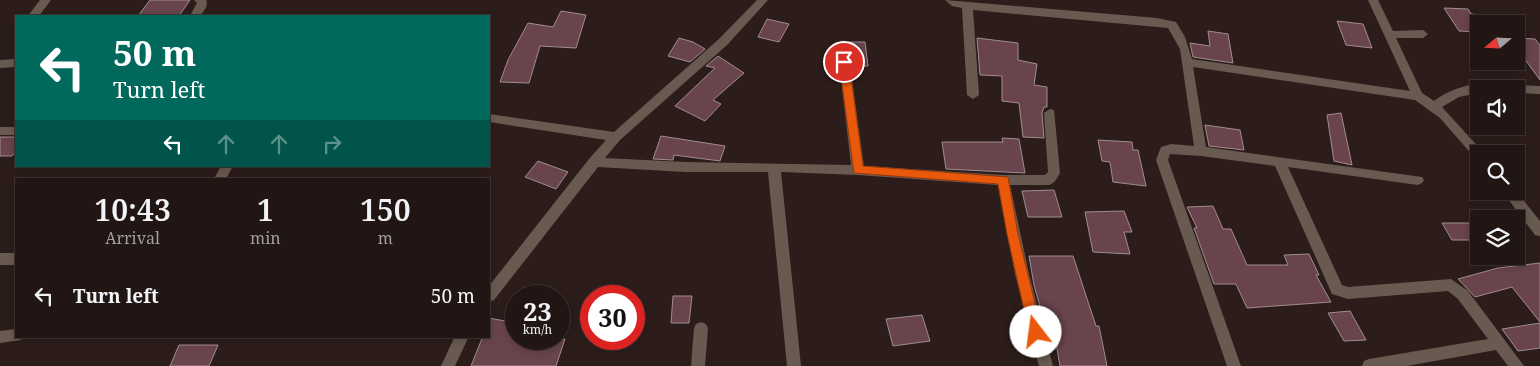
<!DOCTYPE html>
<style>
body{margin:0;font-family:"Noto Serif",serif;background:#291f1d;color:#f1f3f6;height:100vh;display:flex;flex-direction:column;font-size:19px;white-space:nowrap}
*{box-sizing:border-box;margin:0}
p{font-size:16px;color:#a29fa0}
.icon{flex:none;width:28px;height:28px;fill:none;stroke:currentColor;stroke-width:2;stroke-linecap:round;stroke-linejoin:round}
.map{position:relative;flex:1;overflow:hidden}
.details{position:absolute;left:15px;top:178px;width:475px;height:160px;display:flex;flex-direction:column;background:#211614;border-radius:0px;box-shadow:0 2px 8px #0003,0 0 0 1px #3e3534}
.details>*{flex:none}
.guide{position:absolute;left:15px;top:15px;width:475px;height:152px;border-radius:0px;box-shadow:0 2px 8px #0003,0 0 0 1px #3e3534;background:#00695c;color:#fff;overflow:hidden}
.needle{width:32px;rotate:251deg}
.tools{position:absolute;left:1470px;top:15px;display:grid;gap:10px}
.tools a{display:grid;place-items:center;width:55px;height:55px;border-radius:0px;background:#211614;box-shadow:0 2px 8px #0003,0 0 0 1px #3e3534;font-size:25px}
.speed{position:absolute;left:505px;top:285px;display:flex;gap:10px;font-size:25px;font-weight:700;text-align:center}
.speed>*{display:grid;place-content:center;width:65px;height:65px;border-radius:50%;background:#211614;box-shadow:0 2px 8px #0003,0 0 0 1px #3e3534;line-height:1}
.speed small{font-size:12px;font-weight:400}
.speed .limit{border:8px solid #d22;background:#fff;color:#111}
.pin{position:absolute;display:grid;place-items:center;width:42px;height:42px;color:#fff;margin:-21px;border:2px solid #fff;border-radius:50%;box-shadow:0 1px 5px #0007}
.me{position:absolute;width:55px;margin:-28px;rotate:345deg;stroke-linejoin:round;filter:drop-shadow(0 0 4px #0008)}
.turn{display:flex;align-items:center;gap:18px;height:105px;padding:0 15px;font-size:22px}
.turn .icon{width:65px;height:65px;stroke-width:2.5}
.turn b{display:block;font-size:35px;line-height:42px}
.lanes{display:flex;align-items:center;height:48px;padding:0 15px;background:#0003;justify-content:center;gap:25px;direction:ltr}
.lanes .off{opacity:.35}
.eta{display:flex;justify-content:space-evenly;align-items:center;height:85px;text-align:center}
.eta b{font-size:30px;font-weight:600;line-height:35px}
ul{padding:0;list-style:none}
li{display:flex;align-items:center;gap:15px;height:65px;padding:0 15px}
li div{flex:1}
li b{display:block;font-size:19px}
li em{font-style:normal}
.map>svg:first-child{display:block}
.building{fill:#69444d;stroke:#a08d91}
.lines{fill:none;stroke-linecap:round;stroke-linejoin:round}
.minor{fill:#695a51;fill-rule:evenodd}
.route{fill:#ea580c;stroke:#983908}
</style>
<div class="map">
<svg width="1540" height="366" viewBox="0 0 1540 366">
<rect width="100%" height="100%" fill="#2c1d1b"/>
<path class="building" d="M150 0H190L179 16H138Z
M1444 8 1468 9 1471 14 1479 15V32L1459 31Z
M561 11 586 15 576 48 540 46 529 83 500 82 508 60 528 23 553 27Z
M767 19 789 24 779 42 758 37Z
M1337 21 1363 24 1372 48 1346 45Z
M1208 31 1228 34 1233 63 1193 57 1190 43 1210 46Z
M679 38 693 42 705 49 690 62 668 56Z
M977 38 1018 43V60L1037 64 1034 85 1047 87V107H1044L1042 113 1044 138 1023 137 1019 103 1002 101V76L980 75Z
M1516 38 1535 39 1540 45V80L1516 47Z
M848 42H865L868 66 852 67Z
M718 56 744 73 713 100 721 104 705 121 675 106 715 68 706 66Z
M1341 113 1352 165 1334 161 1327 115Z
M1205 125 1240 130 1244 150 1209 146Z
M661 136 725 146 720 161 674 155 673 160 653 159Z
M0 137H16V151L12 156H0Z
M1002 138 1019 139 1025 173 946 169 942 142H1003Z
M1098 140 1132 142 1133 150H1138L1146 186 1113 182 1110 162 1102 161Z
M538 161 568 172 556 189 525 177Z
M1054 190 1062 217H1028L1022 191Z
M1213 206 1223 229H1231L1247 265H1288L1284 255 1309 254 1319 275H1316L1331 302 1247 308 1236 284H1214L1194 228H1197L1187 207Z
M1124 211 1132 232H1124L1130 254 1093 252 1085 212Z
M1442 223H1472L1479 235V240H1452Z
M1029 256H1073L1096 326H1099L1107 366H1060L1052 320 1044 321 1034 285Z
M1540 263V322L1512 287 1475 297 1458 279 1498 268Z
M673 296H692L689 323H671Z
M1350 311 1366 340 1344 341 1328 313Z
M922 315 930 341 893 346 886 319Z
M489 318 516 323V339H565L556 366H471L483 336H489Z
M1540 323V348L1518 351 1502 329Z
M179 345H218L209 366H170Z"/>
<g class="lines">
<path class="minor" d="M40 0H51L39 16H28Z
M194 0H206L207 2 206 8 200 16H190L197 3Z
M757 0H768L727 45 620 140 605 158 685 162 851 165 837 44 842 40 847 44 864 166 1003 175H1045L1048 172 1044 113 1050 109 1054 110 1060 173C1057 178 1055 183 1049 185H1010L1029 274 1053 366H1039L1015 274 998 185 858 175 781 172 801 366H787L768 172H685L598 167 494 300 489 302V286L589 159 606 140 489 122V114L614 132 719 39Z
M945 0 1157 18 1176 22 1185 37 1192 59 1410 91 1368 0H1378L1393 31 1423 30 1428 34 1423 38H1396L1422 93 1434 101C1450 89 1475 80 1495 86L1497 89H1479V93L1459 97 1442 107 1483 152 1484 154H1479V160L1475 158 1440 118 1415 100 1193 67 1206 147 1422 177 1424 180 1422 183 1418 185 1288 167 1342 285 1348 287 1451 279 1468 291 1524 366H1508L1496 350 1407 366H1362L1364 361 1369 359 1488 339 1458 299 1448 291 1348 299 1332 294 1275 166 1201 156 1170 154 1168 160 1241 366H1227L1156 160 1161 147 1171 144 1194 146 1180 49 1168 28 973 10 979 95 973 99 967 95 962 8 952 6Z
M16 59V67L0 68V60Z
M1516 85 1540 86V94L1516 93V89H1510Z
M0 127H16V135H0Z
M221 166H233L226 179H214Z
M1502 191H1516L1540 221V236L1535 235Z
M0 253H16V265H0Z
M701 322 706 324 708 328 705 366H691L694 328 696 324Z
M16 329V336H23L21 340 0 343V331Z
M455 336H469L455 366H441Z"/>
</g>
<path class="route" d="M844 59 849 62 863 166 1008 177 1018 234 1042 332 1040 336 1036 337 1031 336 1029 332 1007 234 998 184 854 173 839 62Z"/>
</svg>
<div class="tools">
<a><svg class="needle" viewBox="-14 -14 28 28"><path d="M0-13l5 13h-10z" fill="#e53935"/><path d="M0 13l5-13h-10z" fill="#a29fa0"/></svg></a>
<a><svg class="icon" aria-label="sound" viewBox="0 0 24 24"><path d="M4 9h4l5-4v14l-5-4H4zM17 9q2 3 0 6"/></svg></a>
<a><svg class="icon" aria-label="search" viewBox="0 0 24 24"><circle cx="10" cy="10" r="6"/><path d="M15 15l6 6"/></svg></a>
<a><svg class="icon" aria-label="layers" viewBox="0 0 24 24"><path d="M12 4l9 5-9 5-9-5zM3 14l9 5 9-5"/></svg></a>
</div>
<div class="speed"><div>23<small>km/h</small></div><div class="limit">30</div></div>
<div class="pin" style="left:844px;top:62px;background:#d93025"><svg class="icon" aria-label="arrive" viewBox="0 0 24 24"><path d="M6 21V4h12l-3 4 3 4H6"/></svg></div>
<svg class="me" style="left:1036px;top:332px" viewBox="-20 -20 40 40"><circle r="19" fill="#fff"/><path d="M0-13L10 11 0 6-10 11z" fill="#ea580c"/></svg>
<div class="guide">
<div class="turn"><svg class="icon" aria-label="left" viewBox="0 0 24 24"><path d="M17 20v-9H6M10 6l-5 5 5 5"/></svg><div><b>50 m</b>Turn left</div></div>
<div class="lanes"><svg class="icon" aria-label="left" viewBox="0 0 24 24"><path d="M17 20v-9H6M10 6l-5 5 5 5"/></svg><svg class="icon off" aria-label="ahead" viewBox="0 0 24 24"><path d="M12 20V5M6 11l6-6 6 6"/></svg><svg class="icon off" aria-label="ahead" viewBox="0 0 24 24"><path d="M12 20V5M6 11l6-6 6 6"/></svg><svg class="icon off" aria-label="right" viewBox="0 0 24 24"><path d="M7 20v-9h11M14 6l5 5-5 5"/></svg></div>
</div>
<section class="details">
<div class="eta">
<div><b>10:43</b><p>Arrival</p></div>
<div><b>1</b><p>min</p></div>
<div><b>150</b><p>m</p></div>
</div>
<ul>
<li><svg class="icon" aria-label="left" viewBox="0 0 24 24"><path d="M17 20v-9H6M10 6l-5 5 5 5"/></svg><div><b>Turn left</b></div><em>50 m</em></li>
</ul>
</section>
</div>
